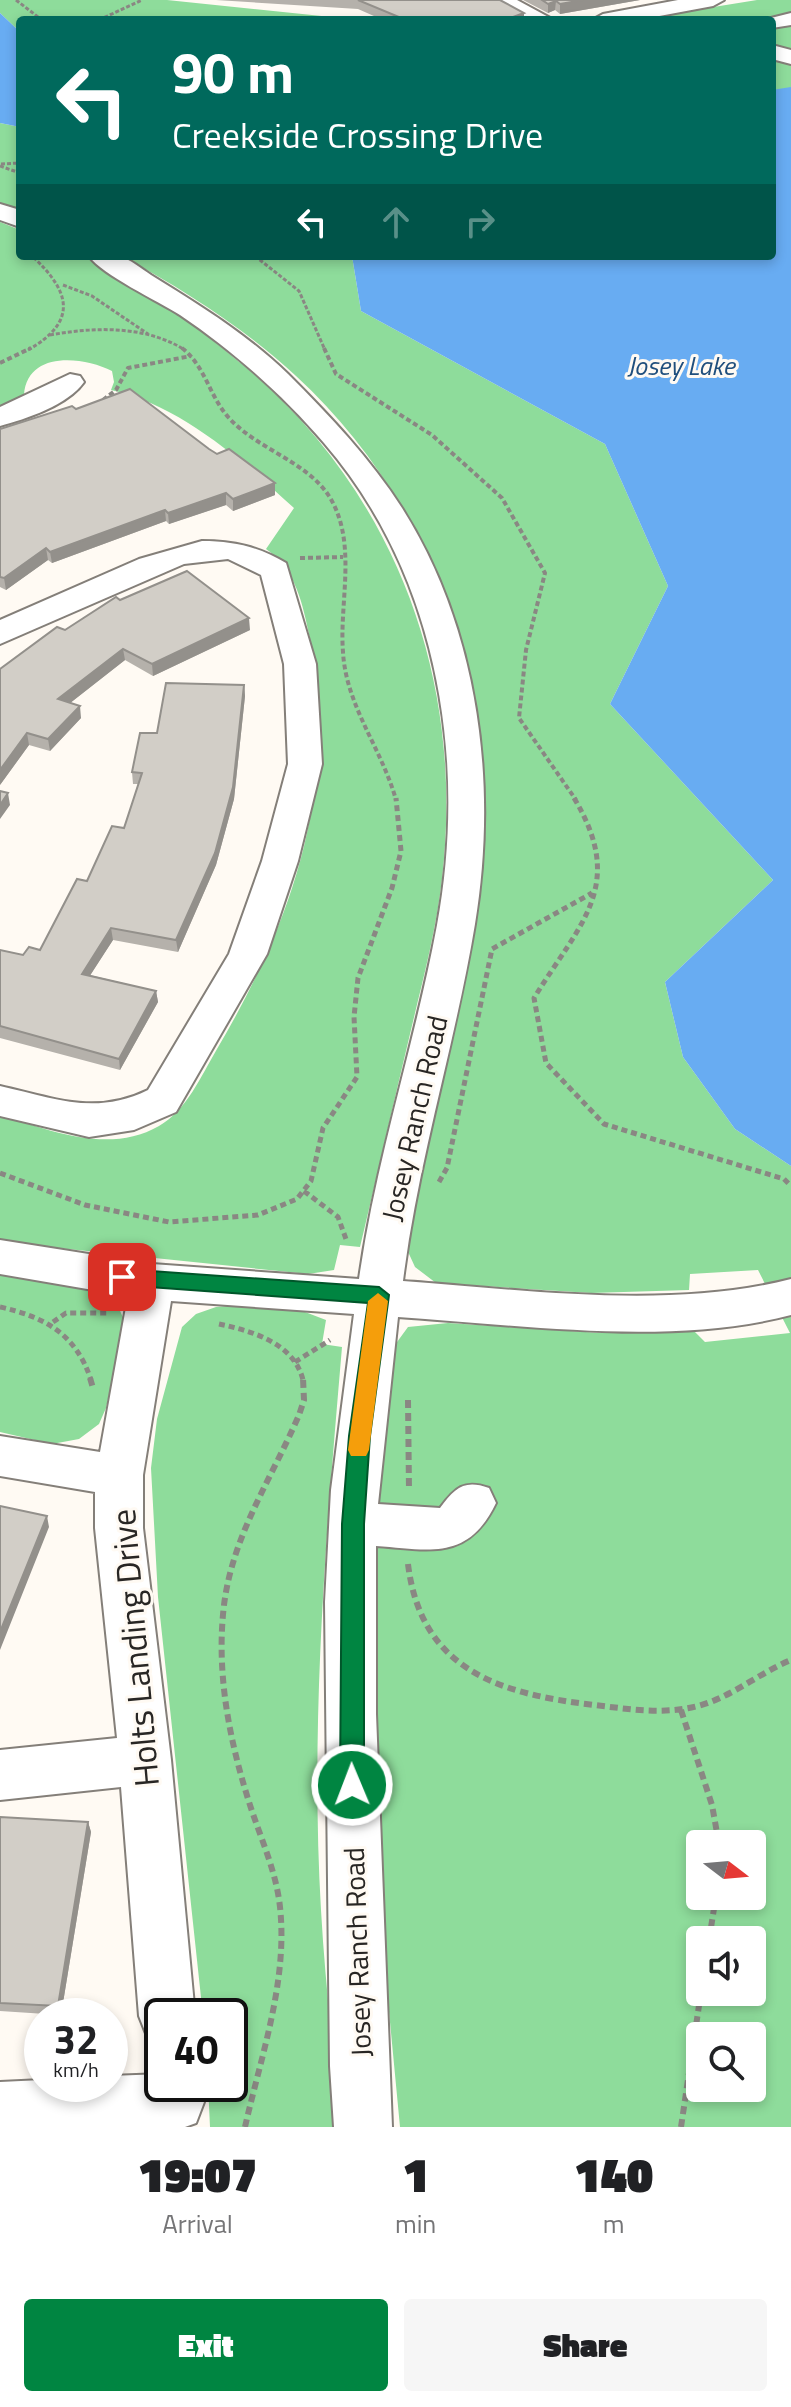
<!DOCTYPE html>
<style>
body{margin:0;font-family:"Titillium Web",sans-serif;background:#f6f6f6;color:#202124;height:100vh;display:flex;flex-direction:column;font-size:30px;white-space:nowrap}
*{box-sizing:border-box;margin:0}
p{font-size:26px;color:#757577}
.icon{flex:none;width:44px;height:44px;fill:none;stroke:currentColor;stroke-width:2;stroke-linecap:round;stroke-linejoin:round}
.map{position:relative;height:2127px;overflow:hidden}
.side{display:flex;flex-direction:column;background:#fff;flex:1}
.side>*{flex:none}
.guide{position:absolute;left:16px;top:16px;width:760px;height:244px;border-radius:8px;box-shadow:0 4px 12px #0003;background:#00695c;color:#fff;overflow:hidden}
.needle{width:52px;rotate:106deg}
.controls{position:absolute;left:686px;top:1830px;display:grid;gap:16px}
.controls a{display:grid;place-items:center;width:80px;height:80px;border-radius:8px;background:#fff;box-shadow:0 4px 12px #0003;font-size:40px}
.speed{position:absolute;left:24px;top:1998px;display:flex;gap:16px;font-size:40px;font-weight:700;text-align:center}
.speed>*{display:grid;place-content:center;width:104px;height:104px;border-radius:50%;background:#fff;box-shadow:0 4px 12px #0003;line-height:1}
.speed small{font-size:20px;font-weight:400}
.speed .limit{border:4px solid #111;border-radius:12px;background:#fff;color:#111}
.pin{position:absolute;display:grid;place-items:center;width:68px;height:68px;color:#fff;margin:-34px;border-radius:16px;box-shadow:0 4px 12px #0006}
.me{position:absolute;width:88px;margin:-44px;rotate:359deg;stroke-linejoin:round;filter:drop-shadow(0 0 6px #0008)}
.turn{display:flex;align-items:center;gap:28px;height:168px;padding:0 24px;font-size:36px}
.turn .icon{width:104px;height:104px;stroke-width:2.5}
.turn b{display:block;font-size:56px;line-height:68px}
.lanes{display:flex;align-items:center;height:76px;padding:0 24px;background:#0003;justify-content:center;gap:40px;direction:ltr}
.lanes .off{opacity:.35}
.eta{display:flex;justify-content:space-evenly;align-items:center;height:136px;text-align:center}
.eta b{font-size:48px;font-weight:800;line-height:56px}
.primary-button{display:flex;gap:16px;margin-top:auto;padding:16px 24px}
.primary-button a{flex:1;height:92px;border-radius:8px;background:#008541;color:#fff;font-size:32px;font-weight:800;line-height:92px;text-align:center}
.primary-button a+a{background:#f6f6f6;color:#202124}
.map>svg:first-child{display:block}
.green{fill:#8edc9b;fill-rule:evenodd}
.water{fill:#68acf2}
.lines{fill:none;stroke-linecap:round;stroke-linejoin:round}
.minor-casing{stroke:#847f79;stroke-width:4}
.path-far3{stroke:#8a8783;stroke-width:3;stroke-dasharray:4 2;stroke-linecap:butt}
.path-far2{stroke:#8a8783;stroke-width:4;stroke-dasharray:5 3;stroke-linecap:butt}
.path-far1{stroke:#8a8783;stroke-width:5;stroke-dasharray:6 4;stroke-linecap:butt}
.path{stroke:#8a8783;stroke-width:6;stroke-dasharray:8 5;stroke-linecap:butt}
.minor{fill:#fff;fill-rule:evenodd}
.wall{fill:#b5b1ab}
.shaded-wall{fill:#93908b}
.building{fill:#d2cec7;stroke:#93908b;stroke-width:2}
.route{fill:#008541;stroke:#00562a;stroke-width:2}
.slow{fill:#f59e0b}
.labels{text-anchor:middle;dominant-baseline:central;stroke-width:6;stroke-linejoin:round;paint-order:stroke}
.far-water-label{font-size:26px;font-style:italic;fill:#204f7d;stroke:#fffaf3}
.street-label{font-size:28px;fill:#282624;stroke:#fffaf3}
.near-street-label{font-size:34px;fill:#282624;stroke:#fffaf3}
</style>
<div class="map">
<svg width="791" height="2127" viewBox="0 0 791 2127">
<rect width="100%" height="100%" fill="#fffaf3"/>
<path class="green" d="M0 0H167L360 20H20V32L0 13Z
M757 0H791V15L753 20H633Z
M791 25V149L772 132V27Z
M0 123 20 127V211L0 204Z
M0 222 20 230V256C38 256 63 252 81 257 128 270 203 332 242 364 397 493 465 681 442 879 436 932 422 983 410 1034 393 1105 377 1176 360 1247L340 1245 334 1270 308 1274 0 1242V1115C49 1130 109 1155 159 1126 187 1110 201 1076 217 1049 293 920 338 790 310 639 303 605 296 569 266 549L294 508C241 460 182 406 111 390L114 382 112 371C82 356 27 351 24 395L0 410Z
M122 256H352L361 311 605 444 668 586 610 704 773 880 665 982 683 1057 735 1129 791 1166V2127H400L378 1896 368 1669 389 1353 408 1327 448 1323 601 1333 693 1330 705 1342 790 1333 758 1270 690 1274 689 1290 591 1293 436 1283 415 1267 404 1243C422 1144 440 1044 458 945 466 903 482 850 483 808 486 648 414 484 296 376 244 328 184 290 122 256ZM700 1844H752V1896H700ZM700 1940H752V1992H700ZM700 2036H752V2088H700Z
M0 1275 100 1291 117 1304 125 1322 106 1408 99 1424 79 1439 52 1444 0 1432Z
M239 1305 305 1312 326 1320 322 1344 342 1347C326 1534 310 1722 321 1910 325 1982 334 2055 340 2127H210L208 2084H230V2016H203L158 1597 151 1468 157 1419 182 1327 196 1314 216 1307Z"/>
<path class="water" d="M0 13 20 32V127L0 123Z
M791 87V1166L735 1129 683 1057 665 982 773 880 610 704 668 586 605 444 361 311 352 256H772V90Z"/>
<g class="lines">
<g class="minor-casing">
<path id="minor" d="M488 0H517L554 20H525Z
M678 0H724L713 6 638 20H592L603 14Z
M791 13V25L772 28V20H763Z
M772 45 791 50V64L772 59Z
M0 204 20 210V227L0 220Z
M89 256C98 256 111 254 119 256 130 259 142 269 151 275 198 304 248 335 288 374 330 416 370 458 402 508 479 630 498 784 475 924 455 1045 418 1160 403 1281 527 1290 670 1310 791 1279V1315C670 1347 522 1325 398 1317L378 1504 440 1508C455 1488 464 1479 489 1488L496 1503C468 1561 431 1550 376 1546V1714L392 2127H334L330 2066 325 1602 331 1490 354 1314 171 1301 143 1475V1528L171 1760 195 2016H162V2042L147 2036 139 2016 121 1787 0 1800V1750L117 1738 95 1528V1492L0 1476V1436L100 1452 128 1296 0 1274V1240L152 1264 359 1279C376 1158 415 1044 437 925 468 758 437 574 324 443 283 395 232 350 180 315 158 301 102 275 89 256Z
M70 374 80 376 84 382C68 405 26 419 0 426V407Z
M202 541C234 541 259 547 286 563L316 664 322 764 298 861 267 954 176 1112 134 1130 89 1137 0 1116V1086C54 1098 95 1116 148 1090L229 954 262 861 288 764 284 664 261 575 228 559 184 564 0 644V620L139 559Z
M162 2074V2084H197L204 2102 196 2123 185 2127H0V2082L42 2080V2084H110V2076Z"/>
</g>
<path class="path-far3" d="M16 0 42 20
M99 20 142 0
M1 164 20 163
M0 166 20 173
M255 256 299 291 325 350
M63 285 92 296 148 334
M50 335C95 327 145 325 185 350
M28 350C79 321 70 291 32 256"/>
<path class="path-far2" d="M182 348C206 367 209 396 229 418 257 449 306 461 329 496 358 542 339 602 343 652 346 706 382 749 396 800
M324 348 336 374 432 435 502 498 545 573 526 650 519 718 576 800
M0 363 31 348
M103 400 116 390 128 368 191 356
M300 558 343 557"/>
<path class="path-far1" d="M574 798C627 886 580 923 534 998L546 1063 604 1124 784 1179 791 1186
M0 1173 85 1205 169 1222 258 1215 297 1199 311 1181 323 1128 357 1077 354 1017 358 978 392 888 401 851 396 798
M439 1182 447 1168 492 949 592 893
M304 1191 338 1217 346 1239
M0 1307C45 1317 76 1334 91 1380
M53 1322 66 1313H110
M219 1324C252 1331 294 1343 303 1380
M295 1362 330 1340"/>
<path class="path" d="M90 1378 93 1388
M408 1400 409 1490
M408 1564C421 1671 501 1694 594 1705 629 1709 663 1715 698 1706 732 1697 759 1673 791 1660
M681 1710 712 1805 719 1844
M709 1940 716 1896
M245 2127C261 2056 288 1981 280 1907 276 1870 260 1837 249 1802 229 1739 216 1672 224 1605 233 1534 271 1480 299 1415L304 1400 303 1378
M681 2127 701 1992"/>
<use href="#minor" class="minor"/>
</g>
<path class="wall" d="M216 0H500L524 13V20H383L358 9Z
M523 0H640L560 14 555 10 548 13Z
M76 409 209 449 275 495 233 511 226 505 169 524 166 521 52 563 48 560 6 590 0 587V429Z
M120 600 250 630 153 676 125 660 70 703 81 718 50 751 29 745 0 785 65 630Z
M244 685 245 696 234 799 216 865 178 952 113 940 90 975 156 991 158 1002 120 1070 0 1038V950L23 955 40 950 124 828 138 784H133L132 772 157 733Z
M0 1817 88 1822 91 1832 61 2015 0 2011Z"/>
<path class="shaded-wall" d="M583 0H640L560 14V4Z
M556 1 555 10 548 13V4Z
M524 13V20H505Z
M275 483V495L233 511V499Z
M226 493V505L169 524 168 513Z
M165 510 166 521 52 563 50 552Z
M46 548 48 560 6 590 4 578Z
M249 618 250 630 153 676 152 664Z
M123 649 125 660 60 711 58 699Z
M244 685 245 696 234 799 216 865 178 952 176 940Z
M80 706 81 718 50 751 48 739Z
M27 733 29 745 0 785V770Z
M8 793 10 805 0 819V805Z
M111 928 113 940 84 985 82 974Z
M156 991 158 1002 120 1070 119 1059Z
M47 1516 49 1527 0 1650V1632Z
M88 1822 91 1832 61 2015 58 2006Z"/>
<path class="building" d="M358 0H500L524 13 505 20H406Z
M542 0H583L560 4 556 1 548 4Z
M130 389 209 449 217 454 229 449 275 483 233 499 226 493 168 513 165 510 50 552 46 548 4 578 0 577V429L72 406 76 409Z
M187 571 249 618 152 664 123 649 58 699 80 706 48 739 27 733 0 770V669L57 627 65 630 116 597 120 600Z
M166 683 244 685 233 787 215 853 176 940 111 928 82 974 156 991 119 1059 0 1026V950L23 955 29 947 40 950 77 879 87 881 112 826 124 828 142 773 132 772 140 733H157Z
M0 791 8 793 0 805Z
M0 1506 47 1516 0 1632Z
M0 1817 88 1822 58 2006 0 2003Z"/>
<path class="route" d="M122 1269 379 1287 389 1295 370 1436 364 1524V1785L360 1793 352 1796 344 1793 340 1785 342 1524 349 1436 368 1303 122 1285 112 1277Z"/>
<path class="slow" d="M378 1293 388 1301 369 1450 366 1456H351L348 1450 368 1301Z"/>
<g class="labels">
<g class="far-water-label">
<text x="681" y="365">Josey Lake</text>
</g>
<g class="street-label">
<text transform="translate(414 1118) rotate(-77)">Josey Ranch Road</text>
<text transform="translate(357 1952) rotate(-92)">Josey Ranch Road</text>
</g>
<g class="near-street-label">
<text transform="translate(134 1648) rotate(-95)">Holts Landing Drive</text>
</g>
</g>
</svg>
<div class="controls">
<a><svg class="needle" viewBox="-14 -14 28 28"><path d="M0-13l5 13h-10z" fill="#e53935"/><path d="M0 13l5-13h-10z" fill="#757577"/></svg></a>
<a><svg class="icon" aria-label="sound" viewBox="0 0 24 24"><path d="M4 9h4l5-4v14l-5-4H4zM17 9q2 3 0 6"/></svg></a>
<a><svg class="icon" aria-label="search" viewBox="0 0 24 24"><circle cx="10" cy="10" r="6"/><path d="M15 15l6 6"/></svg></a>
</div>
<div class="speed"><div>32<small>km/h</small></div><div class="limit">40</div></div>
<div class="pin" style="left:122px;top:1277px;background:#d93025"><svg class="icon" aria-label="arrive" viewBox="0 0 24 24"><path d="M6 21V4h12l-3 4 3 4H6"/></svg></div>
<svg class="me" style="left:352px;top:1785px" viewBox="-20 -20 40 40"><circle r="17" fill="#008541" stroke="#fff" stroke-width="3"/><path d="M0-11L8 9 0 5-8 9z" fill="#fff"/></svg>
<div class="guide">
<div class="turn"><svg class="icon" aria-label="left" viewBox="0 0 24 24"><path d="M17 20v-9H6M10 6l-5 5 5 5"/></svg><div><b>90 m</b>Creekside Crossing Drive</div></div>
<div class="lanes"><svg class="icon" aria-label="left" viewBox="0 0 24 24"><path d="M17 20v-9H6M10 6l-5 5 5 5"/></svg><svg class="icon off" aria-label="ahead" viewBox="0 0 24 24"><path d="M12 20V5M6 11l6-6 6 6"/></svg><svg class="icon off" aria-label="right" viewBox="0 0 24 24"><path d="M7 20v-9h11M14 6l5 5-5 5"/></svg></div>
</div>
</div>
<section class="side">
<div class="eta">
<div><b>19:07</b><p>Arrival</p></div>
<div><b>1</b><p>min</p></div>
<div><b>140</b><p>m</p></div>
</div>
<div class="primary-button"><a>Exit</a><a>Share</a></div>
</section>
